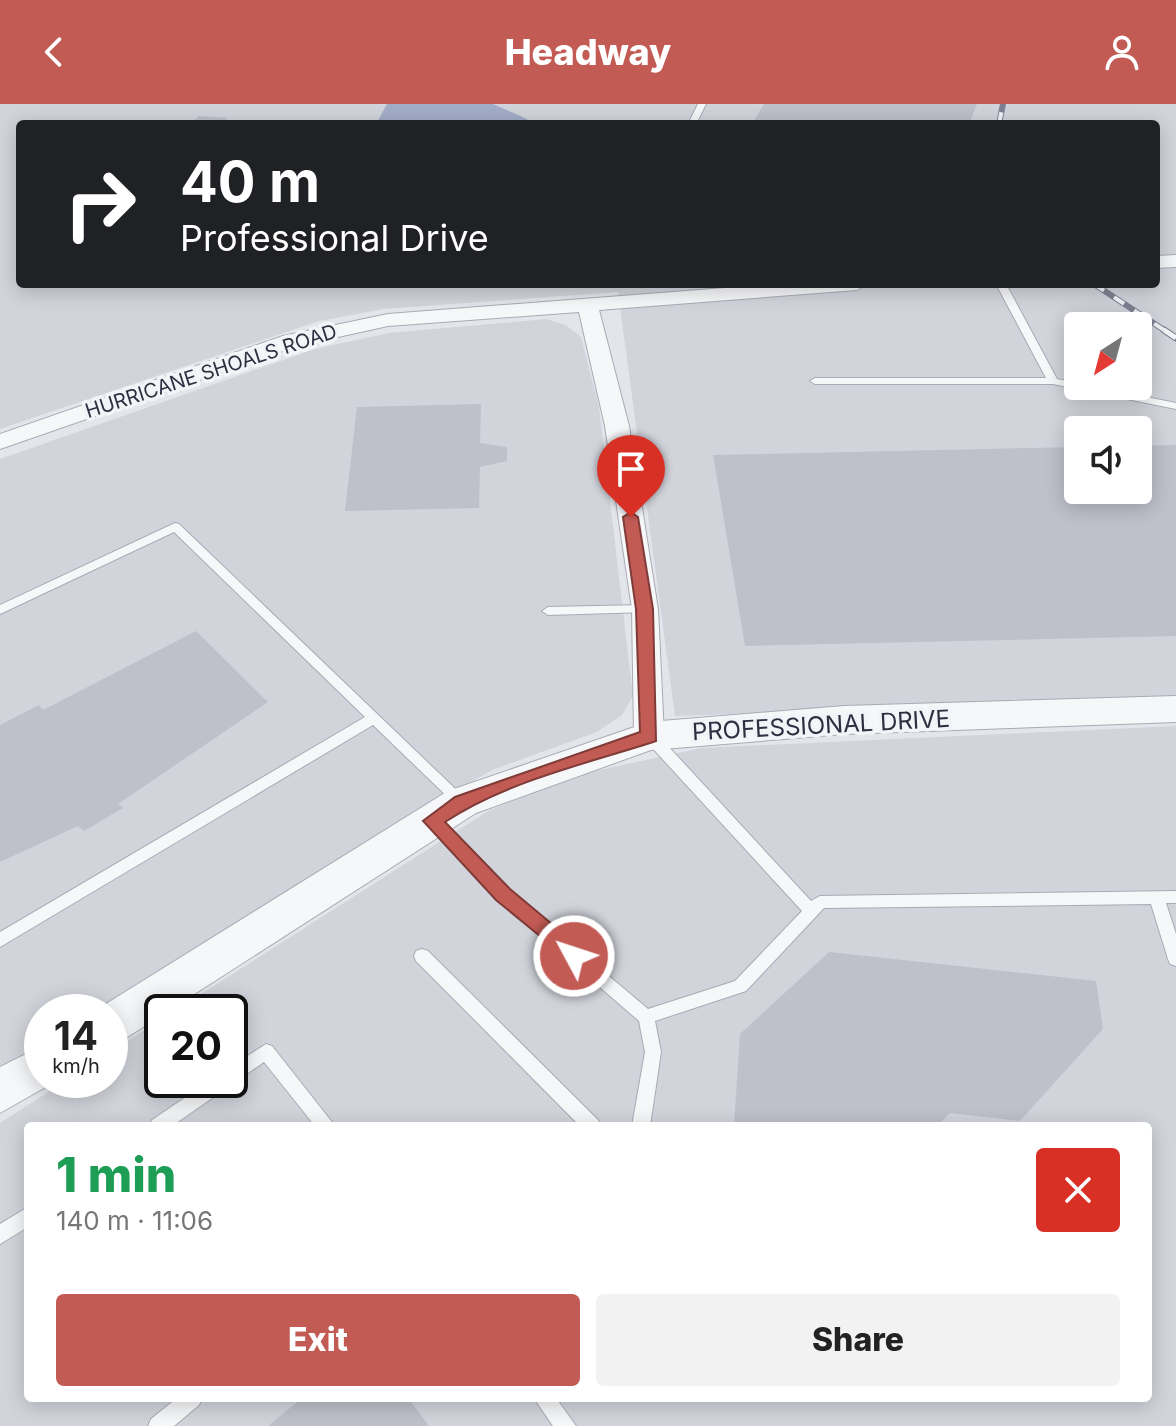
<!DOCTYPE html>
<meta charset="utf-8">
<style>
body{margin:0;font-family:Inter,sans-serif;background:#f2f2f2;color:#222;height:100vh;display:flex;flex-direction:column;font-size:30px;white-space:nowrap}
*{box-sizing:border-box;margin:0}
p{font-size:26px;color:#767676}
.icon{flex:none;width:44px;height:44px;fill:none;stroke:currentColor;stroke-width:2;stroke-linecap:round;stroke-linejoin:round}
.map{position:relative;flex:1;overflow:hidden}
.details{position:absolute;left:24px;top:1018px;width:1128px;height:280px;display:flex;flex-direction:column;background:#fff;border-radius:8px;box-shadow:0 4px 20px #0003}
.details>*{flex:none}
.banner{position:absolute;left:16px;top:16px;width:1144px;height:168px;border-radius:8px;box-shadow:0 4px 20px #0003;background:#202124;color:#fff;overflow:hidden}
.needle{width:52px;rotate:216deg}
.controls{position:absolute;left:1064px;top:208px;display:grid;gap:16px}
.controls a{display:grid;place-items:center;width:88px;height:88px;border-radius:8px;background:#fff;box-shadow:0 4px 20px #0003;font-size:40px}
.speed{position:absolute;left:24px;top:890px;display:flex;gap:16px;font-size:40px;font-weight:700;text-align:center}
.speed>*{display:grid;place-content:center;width:104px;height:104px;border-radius:50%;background:#fff;box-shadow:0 4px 20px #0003;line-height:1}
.speed small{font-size:20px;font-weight:400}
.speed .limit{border:4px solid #111;border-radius:12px;background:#fff;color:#111}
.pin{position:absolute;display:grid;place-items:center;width:68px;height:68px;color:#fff;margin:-82px -34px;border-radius:50% 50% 50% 0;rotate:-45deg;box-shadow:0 0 8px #0007}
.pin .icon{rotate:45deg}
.me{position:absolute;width:88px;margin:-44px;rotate:310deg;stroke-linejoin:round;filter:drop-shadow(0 0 6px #0008)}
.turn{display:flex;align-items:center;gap:28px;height:168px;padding:0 32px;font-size:36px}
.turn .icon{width:104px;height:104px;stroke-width:2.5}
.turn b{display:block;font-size:56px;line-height:68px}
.round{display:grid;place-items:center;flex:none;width:84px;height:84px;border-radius:8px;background:#f2f2f2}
.head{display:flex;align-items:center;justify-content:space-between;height:136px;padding:0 32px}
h1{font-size:48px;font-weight:800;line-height:60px;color:#1e9e55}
.button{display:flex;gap:16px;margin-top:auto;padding:16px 32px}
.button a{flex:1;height:92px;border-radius:8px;background:#c35b55;color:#fff;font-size:32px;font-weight:800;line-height:92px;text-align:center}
.button a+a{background:#f2f2f2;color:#222}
header{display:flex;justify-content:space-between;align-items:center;height:104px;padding:0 32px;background:#c35b55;color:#fff;font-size:36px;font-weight:800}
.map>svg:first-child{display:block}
.built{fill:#d2d4dc;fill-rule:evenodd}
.water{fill:#a2adc7}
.building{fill:#bec0ca}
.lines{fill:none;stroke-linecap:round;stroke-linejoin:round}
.service-casing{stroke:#a9abb4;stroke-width:2}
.minor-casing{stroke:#a9abb4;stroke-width:2}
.tertiary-casing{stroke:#a9abb4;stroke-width:2}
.service{fill:#f6f7f9;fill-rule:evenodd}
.minor{fill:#f6f7f9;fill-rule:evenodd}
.tertiary{fill:#f6f7f9;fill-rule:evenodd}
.rail-far1-casing{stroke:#7f8293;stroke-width:6}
.rail-casing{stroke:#7f8293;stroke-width:7}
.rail-far1{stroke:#f3f4f8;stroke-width:4;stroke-dasharray:12;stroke-linecap:butt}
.rail{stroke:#f3f4f8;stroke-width:5;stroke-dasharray:15;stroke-linecap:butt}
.route{fill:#c35b55;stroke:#7f3b37;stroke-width:2}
.labels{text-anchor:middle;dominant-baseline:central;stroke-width:7;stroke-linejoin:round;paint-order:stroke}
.far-street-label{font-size:20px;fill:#2d3041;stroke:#f3f4f8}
.street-label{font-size:24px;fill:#2d3041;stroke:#f3f4f8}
</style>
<header><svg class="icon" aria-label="back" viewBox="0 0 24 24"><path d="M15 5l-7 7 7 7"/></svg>Headway<svg class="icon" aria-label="person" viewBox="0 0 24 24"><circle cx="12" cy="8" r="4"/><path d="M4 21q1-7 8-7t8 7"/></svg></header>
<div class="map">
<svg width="1176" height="1322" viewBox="0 0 1176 1322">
<rect width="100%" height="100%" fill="#e4e5ea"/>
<path class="built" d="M0 0H1176V594L675 612 618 188 384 205 319 217 0 325ZM20 20H1156V180H20ZM1078 222H1138V282H1078ZM1078 326H1138V386H1078Z
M546 215 566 221 581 233 599 303 633 592 622 611 597 628 492 666 398 720 97 908H42V943L0 969V355L315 245 389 229Z
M1176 622V1322H0V1019L67 976H110V948L162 915V976H230V908H173L488 707 572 672 701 644ZM28 1022H1148V1294H28Z"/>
<path class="water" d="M387 0H493L527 15 530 20H376Z"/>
<path class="building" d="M764 0H977L969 20H752Z
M198 12 228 14 223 20H192Z
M481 300 480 339 507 343V357L480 363 479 404 345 407 357 303Z
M1176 341V532L745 542 713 351 1078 343V386H1138V342Z
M196 527 268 598 118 700 123 704 84 727 78 722 0 758V621L39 601 43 606Z
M829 848 1096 877 1103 925 1020 1017 950 1009 937 1022H734L740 930Z
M302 1294H408L429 1322H268Z"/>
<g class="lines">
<g class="service-casing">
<path id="service" d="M698 0H706L696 20H688Z
M996 180H1006L1057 275 1078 279V282H1093L1176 299V305L1053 280H815L810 277 815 274H1046Z
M175 419 179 420 468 697 466 701H456L373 621 0 843V828L365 613 174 428 0 510V501Z
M645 501 651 505 649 508 548 511 542 507 548 503Z
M650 627 655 628 811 797 820 792 1176 787V799H1166L1176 830V862L1170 860 1168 855 1151 800 824 804 746 887 655 917 661 948 650 1022H632L645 948 639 917 498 795 426 717 428 713H438L508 787 648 905 735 877 802 807 645 636 643 632 645 628Z
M422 845 428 847 598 1016 601 1022H580L416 857 414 852 416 847Z
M266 940 272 942 335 1022H315L264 958 172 1022H149L152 1016 211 976H230V963Z
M28 1103V1123L0 1140V1120Z
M177 1294H202L199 1301 174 1322H148L151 1315Z
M534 1294H556L576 1322H553Z"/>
</g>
<g class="minor-casing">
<path id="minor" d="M1176 151V163L1156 164V152Z
M776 180H867L857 186 599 206 629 322 658 505 664 632 659 640 649 643 639 640 634 632 632 505 605 322 579 208 388 222 297 242 0 345V330L283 232 388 210Z"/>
</g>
<g class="tertiary-casing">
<path id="tertiary" d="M1176 592V618L844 630 651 646 476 709 126 934 110 940V908H93L448 687 649 618 844 602Z
M42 942V976H58L0 1009V963Z"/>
</g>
<use href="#service" class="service"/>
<use href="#minor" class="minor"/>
<use href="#tertiary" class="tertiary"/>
<g class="rail-far1-casing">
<path id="rail-far1" d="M999 20 1003 0
M1094 180 1167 228"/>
</g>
<g class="rail-casing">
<path id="rail" d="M1164 226 1176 234"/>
</g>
<use href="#rail-far1" class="rail-far1"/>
<use href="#rail" class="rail"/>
</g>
<path class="route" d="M631 408 638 413 653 505 656 637C586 660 507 677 445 718L510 785 582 845 585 852 582 858 574 860 496 796 423 717 455 693 640 628 636 505 623 413Z"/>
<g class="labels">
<g class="far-street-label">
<text transform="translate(211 267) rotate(-18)">HURRICANE SHOALS ROAD</text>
</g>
<g class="street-label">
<text transform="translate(821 621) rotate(-3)">PROFESSIONAL DRIVE</text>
</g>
</g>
</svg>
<div class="controls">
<a><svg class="needle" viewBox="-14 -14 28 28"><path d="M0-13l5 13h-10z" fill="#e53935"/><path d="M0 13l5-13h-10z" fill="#767676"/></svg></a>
<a><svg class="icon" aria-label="sound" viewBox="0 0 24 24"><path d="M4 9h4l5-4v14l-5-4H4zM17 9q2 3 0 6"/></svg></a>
</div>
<div class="speed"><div>14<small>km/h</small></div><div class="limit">20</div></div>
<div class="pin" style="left:631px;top:413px;background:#d93025"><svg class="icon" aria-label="arrive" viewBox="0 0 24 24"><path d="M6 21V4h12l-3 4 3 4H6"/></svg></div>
<svg class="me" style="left:574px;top:852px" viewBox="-20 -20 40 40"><circle r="17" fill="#c35b55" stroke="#fff" stroke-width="3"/><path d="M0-11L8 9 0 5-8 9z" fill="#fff"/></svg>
<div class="banner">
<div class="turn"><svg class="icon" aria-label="right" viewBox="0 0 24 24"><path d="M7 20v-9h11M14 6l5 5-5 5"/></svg><div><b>40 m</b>Professional Drive</div></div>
</div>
<section class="details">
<div class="head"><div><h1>1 min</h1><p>140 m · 11:06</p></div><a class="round" style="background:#d93025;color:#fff"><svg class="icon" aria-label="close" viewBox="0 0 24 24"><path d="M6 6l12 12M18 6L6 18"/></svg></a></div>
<div class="button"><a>Exit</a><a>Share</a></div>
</section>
</div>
